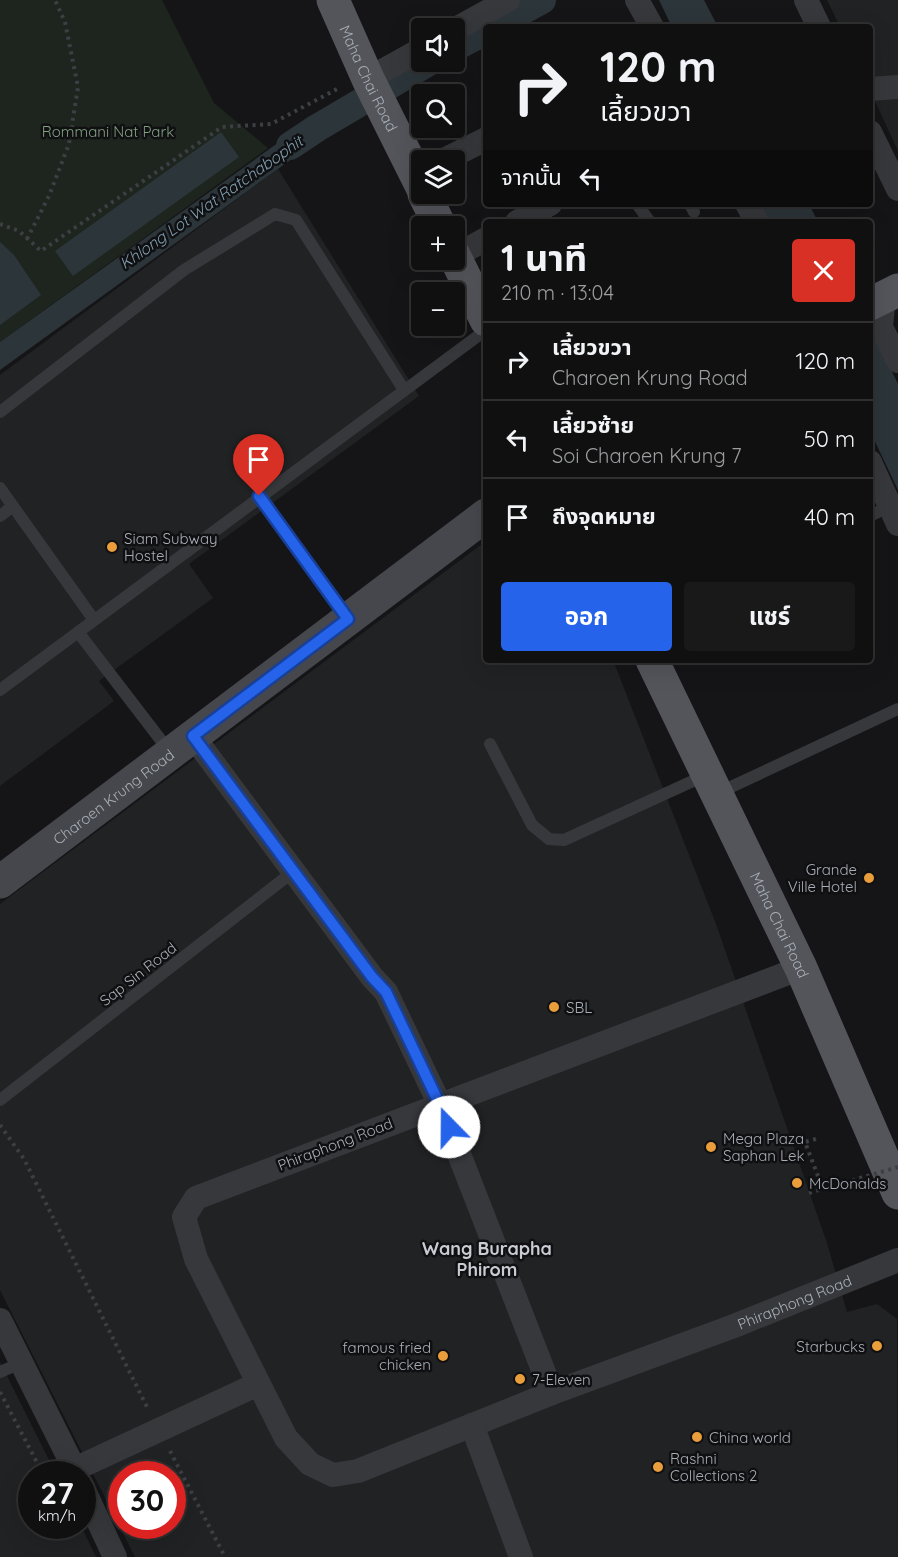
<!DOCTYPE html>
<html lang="th">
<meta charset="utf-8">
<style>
body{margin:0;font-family:Quicksand,"Noto Sans Thai",sans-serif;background:#19191a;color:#f1f3f6;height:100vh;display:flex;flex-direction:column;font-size:22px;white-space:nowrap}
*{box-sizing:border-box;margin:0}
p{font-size:20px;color:#9c9d9f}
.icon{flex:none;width:33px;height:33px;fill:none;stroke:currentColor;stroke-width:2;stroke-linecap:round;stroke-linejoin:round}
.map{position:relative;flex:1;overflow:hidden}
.drawer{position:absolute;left:483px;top:219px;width:390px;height:444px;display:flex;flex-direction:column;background:#101011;border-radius:6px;box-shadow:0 6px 24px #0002,0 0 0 2px #303031}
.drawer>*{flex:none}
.guide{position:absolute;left:483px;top:24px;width:390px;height:183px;border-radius:6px;box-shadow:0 6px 24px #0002,0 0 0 2px #303031;background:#101011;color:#f1f3f6;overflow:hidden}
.controls{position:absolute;left:411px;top:18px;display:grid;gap:12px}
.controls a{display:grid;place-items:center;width:54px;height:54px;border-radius:6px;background:#101011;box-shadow:0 6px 24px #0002,0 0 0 2px #303031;font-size:30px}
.speed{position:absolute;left:18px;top:1461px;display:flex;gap:12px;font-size:30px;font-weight:700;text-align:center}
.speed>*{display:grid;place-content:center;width:78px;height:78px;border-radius:50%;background:#101011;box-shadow:0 6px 24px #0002,0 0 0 2px #303031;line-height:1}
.speed small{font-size:15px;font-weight:400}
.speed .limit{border:9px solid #d22;background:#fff;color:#111}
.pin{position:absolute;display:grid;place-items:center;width:51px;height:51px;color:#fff;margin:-62px -26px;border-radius:50% 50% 50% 0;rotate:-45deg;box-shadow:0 0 6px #0007}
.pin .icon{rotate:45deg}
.me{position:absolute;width:66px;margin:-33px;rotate:338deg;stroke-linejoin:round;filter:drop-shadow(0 0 4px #0008)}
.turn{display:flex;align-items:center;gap:21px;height:126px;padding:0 18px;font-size:27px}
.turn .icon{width:78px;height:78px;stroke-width:2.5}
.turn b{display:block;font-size:42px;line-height:51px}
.then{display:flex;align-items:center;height:57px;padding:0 18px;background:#0003;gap:12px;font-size:22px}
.round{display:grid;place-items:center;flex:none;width:63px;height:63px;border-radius:6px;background:#19191a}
.head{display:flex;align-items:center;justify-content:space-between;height:102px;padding:0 18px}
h1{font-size:36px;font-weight:700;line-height:45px}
.cta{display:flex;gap:12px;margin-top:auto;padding:12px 18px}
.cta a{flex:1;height:69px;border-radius:6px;background:#2563eb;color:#fff;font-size:24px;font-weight:700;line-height:69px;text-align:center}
.cta a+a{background:#19191a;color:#f1f3f6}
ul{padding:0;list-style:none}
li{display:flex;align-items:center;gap:18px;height:78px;padding:0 18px;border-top:2px solid #303031}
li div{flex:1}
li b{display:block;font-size:22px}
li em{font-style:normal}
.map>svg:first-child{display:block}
.built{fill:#212224;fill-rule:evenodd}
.green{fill:#1e251e}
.water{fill:#2c353a}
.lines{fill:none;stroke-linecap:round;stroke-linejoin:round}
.canal{stroke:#2c353a;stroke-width:28}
.path{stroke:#3c3f43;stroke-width:4;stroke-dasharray:3 4.5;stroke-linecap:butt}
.lane{stroke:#36383c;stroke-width:12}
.street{stroke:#36383c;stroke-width:24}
.secondary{stroke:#45474c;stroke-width:33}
.primary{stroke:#53555b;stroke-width:33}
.path-bridge{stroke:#3c3f43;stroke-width:4;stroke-dasharray:3 4.5;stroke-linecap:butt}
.route-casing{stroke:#184099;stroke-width:15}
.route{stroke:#2563eb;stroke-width:10}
.poi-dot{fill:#e99d3b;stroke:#101012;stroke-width:2}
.labels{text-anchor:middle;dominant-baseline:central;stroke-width:5;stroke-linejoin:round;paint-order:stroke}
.street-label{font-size:15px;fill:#a8aeb6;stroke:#101012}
.park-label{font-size:15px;fill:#81a180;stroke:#101012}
.poi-label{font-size:15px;fill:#a8aeb6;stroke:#101012;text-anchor:start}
.water-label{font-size:16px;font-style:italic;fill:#809fb0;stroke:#101012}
.quarter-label{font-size:18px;font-weight:bold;fill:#c9ccd3;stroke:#101012}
</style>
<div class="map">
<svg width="898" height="1557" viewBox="0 0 898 1557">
<rect width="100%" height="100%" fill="#151517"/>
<path class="built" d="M827 0H898V151L870 90V27H840Z
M278 169 419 396 189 564 213 598 99 681 114 701 0 786V375Z
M486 541V660H613L716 924 827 1243 847 1312 877 1304 897 1319 898 1557H135L0 1290V904ZM122 1474H172V1526H122Z
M0 1362 56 1474H32V1526H81L96 1557H0Z"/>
<path class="green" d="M0 0H162L214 103 268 148 0 342Z"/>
<path class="water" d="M659 0H704L718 27H672Z
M317 115 325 135 0 370V342Z
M221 132 239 157 73 276 55 251Z
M758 204H809L818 222H767Z
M0 242 14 255 41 295 0 325Z
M870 326 898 384V490L870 431Z"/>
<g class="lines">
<path class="canal" d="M493 27 542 0
M454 48 486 31
M290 146 317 128 429 62"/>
<path class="path" d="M0 224 19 231 41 251 222 127 271 124 339 88
M27 239 49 196 69 144 78 87 65 22 55 0
M0 1125 24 1159 147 1407
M816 1139 805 1142 823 1189
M0 1392 43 1474
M170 1451 225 1557"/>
<path class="lane" d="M637 204 650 222
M690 204 694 212
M0 412 184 270 275 214 296 220 404 390
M0 488 94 620
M259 496 347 617
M0 516 13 506
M870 516 890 506
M78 632 170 752
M0 690 486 330
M490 744 532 825 549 839 564 840 706 775
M718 793 898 709
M0 1100 294 871
M0 1372 21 1363"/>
<g class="street">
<path d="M637 0 652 27"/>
<path d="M806 0 819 27"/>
<path d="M454 30 508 0"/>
<path d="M368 79 422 49"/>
<path d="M870 89 898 87"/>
<path d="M870 132 898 189"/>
<path d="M444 160 486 139"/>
<path d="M747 204 757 222"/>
<path d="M517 222 550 204"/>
<path d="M455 256 486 239"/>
<path d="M884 297 881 327 898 361"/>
<path d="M870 462 898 524"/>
<path d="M193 736 372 977 386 992 440 1105 552 1393"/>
<path id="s1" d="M801 968 196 1198 184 1217 196 1259 286 1438 310 1464 333 1475 358 1471 552 1393 734 1326 898 1260"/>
<path d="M0 1320 77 1474"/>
<path d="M472 1425 521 1557"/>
<path d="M75 1469 258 1384"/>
<path d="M82 1486 115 1557"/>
</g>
<path class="secondary" id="s2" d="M0 882 486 515"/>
<g class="primary">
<path id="s3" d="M333 0 368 79 422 187"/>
<path d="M424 194 440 226"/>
<path d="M454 255 486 320"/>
<path d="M870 304 898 290"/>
<path id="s4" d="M652 660 801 968 898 1193"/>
</g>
<path class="path-bridge" d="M809 1193 898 1167"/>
</g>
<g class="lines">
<g class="route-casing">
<path id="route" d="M259 496 348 619 193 736 372 977 386 992 440 1105 449 1127"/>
</g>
<use href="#route" class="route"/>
</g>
<g class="poi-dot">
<circle cx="112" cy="547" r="6"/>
<circle cx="869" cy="878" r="6"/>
<circle cx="554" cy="1007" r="6"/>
<circle cx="711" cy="1147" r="6"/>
<circle cx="797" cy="1183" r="6"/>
<circle cx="877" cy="1346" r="6"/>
<circle cx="443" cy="1356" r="6"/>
<circle cx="520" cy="1379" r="6"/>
<circle cx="697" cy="1437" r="6"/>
<circle cx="658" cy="1467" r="6"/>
</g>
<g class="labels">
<g class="street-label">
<text stroke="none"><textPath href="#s3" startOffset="86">Maha Chai Road</textPath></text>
<text stroke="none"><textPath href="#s2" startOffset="142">Charoen Krung Road</textPath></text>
<text stroke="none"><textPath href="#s4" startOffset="294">Maha Chai Road</textPath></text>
<text transform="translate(138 974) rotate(-38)">Sap Sin Road</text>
<text transform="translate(335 1144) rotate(-21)">Phiraphong Road</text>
<text stroke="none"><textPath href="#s1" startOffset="1468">Phiraphong Road</textPath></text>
</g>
<g class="park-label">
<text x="108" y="131">Rommani Nat Park</text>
</g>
<g class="poi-label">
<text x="124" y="538">Siam Subway<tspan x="124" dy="17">Hostel</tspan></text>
<text x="857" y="869" text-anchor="end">Grande<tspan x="857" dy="17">Ville Hotel</tspan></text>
<text x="566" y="1007">SBL</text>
<text x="723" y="1138">Mega Plaza<tspan x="723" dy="17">Saphan Lek</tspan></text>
<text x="809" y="1183">McDonalds</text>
<text x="865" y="1346" text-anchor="end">Starbucks</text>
<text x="431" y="1347" text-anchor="end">famous fried<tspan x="431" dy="17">chicken</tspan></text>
<text x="532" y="1379">7-Eleven</text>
<text x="709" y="1437">China world</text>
<text x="670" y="1458">Rashni<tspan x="670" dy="17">Collections 2</tspan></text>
</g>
<g class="water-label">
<text transform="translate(211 202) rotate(-35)">Khlong Lot Wat Ratchabophit</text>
</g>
<g class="quarter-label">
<text x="487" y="1248">Wang Burapha<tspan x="487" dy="21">Phirom</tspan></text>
</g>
</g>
</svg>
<div class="controls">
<a><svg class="icon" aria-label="sound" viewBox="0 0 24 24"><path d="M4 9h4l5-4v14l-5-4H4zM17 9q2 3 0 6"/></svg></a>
<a><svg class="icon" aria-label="search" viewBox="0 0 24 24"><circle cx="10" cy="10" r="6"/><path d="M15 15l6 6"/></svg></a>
<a><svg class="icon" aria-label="layers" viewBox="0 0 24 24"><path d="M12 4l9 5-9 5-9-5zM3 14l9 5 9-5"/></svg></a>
<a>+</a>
<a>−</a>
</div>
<div class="speed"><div>27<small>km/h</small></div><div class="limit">30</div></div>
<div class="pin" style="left:259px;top:496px;background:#d93025"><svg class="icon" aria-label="arrive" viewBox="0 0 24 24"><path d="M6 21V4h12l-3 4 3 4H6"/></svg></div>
<svg class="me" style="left:449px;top:1127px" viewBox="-20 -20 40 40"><circle r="19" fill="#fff"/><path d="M0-13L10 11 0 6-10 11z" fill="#2563eb"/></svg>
<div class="guide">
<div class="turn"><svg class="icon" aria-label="right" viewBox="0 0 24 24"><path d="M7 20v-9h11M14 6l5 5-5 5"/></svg><div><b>120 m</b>เลี้ยวขวา</div></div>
<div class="then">จากนั้น<svg class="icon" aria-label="left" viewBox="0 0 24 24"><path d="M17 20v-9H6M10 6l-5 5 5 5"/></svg></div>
</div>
<section class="drawer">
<div class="head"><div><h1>1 นาที</h1><p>210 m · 13:04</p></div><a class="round" style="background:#d93025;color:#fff"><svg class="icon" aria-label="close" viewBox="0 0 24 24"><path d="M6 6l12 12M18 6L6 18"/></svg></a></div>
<ul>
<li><svg class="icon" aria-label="right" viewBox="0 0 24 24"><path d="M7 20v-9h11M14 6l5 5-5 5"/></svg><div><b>เลี้ยวขวา</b><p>Charoen Krung Road</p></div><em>120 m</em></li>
<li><svg class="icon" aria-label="left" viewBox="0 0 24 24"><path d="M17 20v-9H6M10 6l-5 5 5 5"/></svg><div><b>เลี้ยวซ้าย</b><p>Soi Charoen Krung 7</p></div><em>50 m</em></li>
<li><svg class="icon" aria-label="arrive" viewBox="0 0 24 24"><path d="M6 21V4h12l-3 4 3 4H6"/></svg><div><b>ถึงจุดหมาย</b></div><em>40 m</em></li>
</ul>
<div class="cta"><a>ออก</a><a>แชร์</a></div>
</section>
</div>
